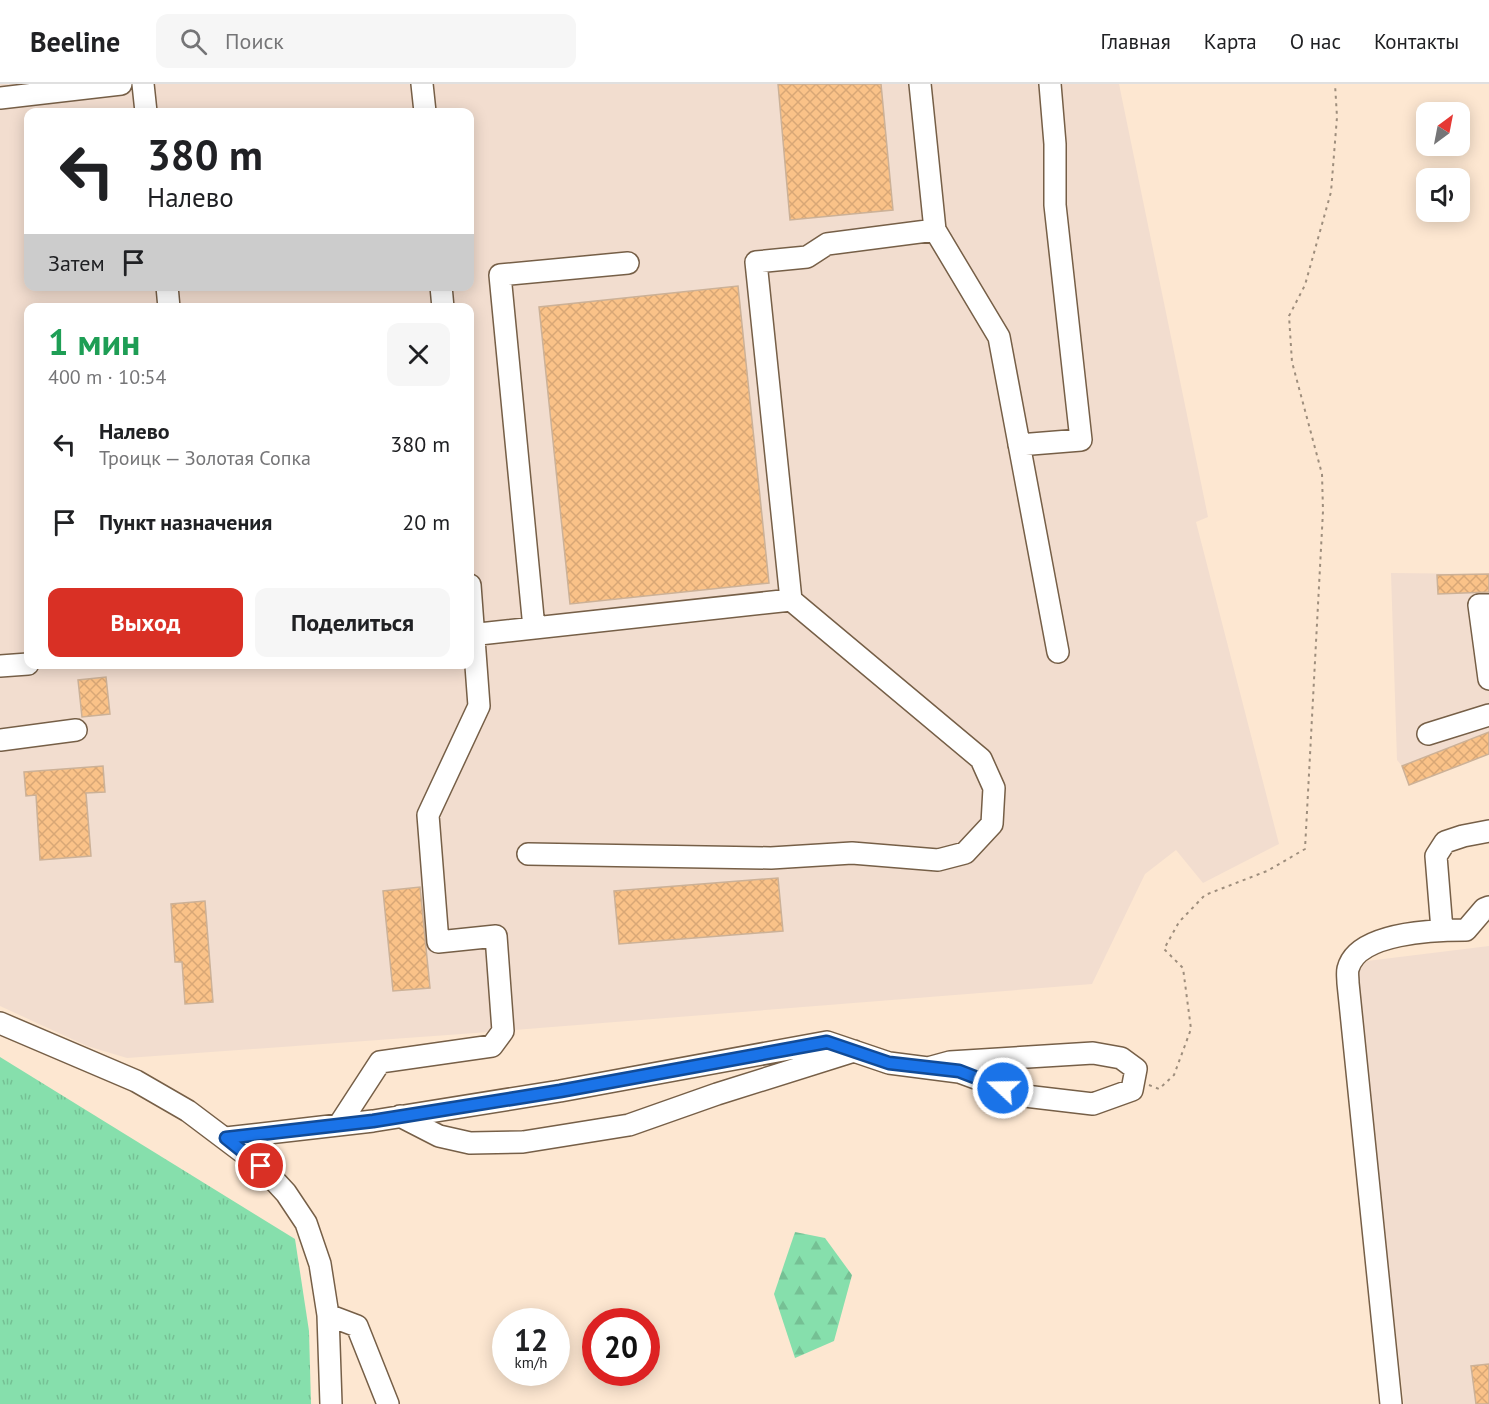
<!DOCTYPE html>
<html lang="ru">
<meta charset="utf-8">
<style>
body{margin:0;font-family:"PT Sans",sans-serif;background:#f6f6f6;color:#202124;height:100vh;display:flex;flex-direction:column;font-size:22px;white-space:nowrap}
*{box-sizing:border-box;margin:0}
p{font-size:20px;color:#757577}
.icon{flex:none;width:33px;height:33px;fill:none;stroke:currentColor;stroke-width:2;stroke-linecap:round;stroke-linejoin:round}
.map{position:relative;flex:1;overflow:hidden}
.panel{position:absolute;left:24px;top:219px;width:450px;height:366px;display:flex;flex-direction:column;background:#fff;border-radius:12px;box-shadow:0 3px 15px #0003}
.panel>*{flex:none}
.guide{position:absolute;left:24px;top:24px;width:450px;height:183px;border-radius:12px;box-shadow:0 3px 15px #0003;background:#fff;color:#202124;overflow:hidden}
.needle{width:39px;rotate:32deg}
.fabs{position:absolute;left:1416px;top:18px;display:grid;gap:12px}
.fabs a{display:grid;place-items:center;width:54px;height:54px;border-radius:12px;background:#fff;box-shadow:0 3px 15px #0003;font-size:30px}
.speed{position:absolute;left:492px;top:1224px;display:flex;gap:12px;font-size:30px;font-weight:700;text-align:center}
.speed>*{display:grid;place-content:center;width:78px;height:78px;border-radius:50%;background:#fff;box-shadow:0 3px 15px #0003;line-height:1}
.speed small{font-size:15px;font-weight:400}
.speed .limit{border:9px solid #d22;background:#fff;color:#111}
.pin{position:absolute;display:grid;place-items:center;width:51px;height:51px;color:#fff;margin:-26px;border:3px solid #fff;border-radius:50%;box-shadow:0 2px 6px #0007}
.me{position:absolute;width:66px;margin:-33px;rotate:291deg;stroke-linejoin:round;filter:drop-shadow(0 0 4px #0008)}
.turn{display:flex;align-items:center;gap:21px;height:126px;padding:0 24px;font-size:27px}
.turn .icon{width:78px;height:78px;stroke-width:2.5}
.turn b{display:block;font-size:42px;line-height:51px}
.then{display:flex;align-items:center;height:57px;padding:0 24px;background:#0003;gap:12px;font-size:22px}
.round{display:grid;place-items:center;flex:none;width:63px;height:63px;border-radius:12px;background:#f6f6f6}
.summary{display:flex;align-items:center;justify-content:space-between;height:102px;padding:0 24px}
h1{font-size:36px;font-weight:600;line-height:45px;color:#1e9e55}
.action{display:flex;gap:12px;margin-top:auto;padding:12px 24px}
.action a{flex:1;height:69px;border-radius:12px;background:#d93025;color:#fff;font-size:24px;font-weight:600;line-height:69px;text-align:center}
.action a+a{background:#f6f6f6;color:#202124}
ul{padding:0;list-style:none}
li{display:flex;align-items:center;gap:18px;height:78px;padding:0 24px}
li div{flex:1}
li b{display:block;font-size:22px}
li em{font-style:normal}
header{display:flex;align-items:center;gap:36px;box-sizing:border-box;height:84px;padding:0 30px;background:#fff;border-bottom:2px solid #e0e0e0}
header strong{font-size:28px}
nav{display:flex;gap:33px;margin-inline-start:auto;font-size:21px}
.search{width:420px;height:54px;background:#f6f6f6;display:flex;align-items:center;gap:15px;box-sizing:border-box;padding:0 21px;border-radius:12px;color:#757577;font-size:22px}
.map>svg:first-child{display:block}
.industrial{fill:#f2ddcf;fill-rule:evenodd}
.grass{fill:url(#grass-tufts)}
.forest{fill:url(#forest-firs)}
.building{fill:url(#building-cross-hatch);stroke:#ccb197;stroke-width:1.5}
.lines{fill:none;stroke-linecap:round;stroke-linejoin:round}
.minor-casing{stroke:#765f47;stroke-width:24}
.path{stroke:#9e8e7d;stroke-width:2;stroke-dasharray:3 4.5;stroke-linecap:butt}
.minor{stroke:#fff;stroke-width:21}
.route-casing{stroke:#114b97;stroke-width:15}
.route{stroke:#1a73e8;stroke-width:10}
</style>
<header>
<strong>Beeline</strong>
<div class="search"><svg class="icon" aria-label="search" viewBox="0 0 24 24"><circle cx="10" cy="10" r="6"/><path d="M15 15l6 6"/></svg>Поиск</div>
<nav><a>Главная</a><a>Карта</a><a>О нас</a><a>Контакты</a></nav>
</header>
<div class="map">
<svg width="1489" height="1320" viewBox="0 0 1489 1320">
<defs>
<pattern id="grass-tufts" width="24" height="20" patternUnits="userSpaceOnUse" patternTransform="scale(1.5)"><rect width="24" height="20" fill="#86dfac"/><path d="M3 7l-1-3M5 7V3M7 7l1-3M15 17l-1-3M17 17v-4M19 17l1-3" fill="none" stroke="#75c094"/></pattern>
<pattern id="forest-firs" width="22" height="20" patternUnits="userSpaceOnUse" patternTransform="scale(1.5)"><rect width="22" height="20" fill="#86dfac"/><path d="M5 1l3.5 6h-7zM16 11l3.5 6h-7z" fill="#75c094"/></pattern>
<pattern id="building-cross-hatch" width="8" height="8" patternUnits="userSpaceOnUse" patternTransform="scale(1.5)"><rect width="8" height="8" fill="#fac288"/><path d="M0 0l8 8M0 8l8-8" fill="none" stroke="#d8a776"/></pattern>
</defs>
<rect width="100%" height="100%" fill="#fde7d1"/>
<path class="industrial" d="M0 0H1119L1208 433 1196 438 1279 760 1203 799 1176 766 1145 790 1092 900 503 947 127 974 87 962 0 922ZM28 28H470V202H28ZM28 224H470V580H28Z
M1391 489 1489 490V670L1409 701 1402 682 1397 676Z
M1489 862V1320H1404L1355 891 1367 877Z"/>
<path class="grass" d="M0 973 295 1155 309 1247 311 1320H0Z"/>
<path class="forest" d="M795 1148 825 1154 852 1191 834 1257 795 1274 774 1210Z"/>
<path class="building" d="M778 0H881L893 126 790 136Z
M738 202 769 499 570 520 539 223Z
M1489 490V508L1438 510 1437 491Z
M106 593 110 630 82 633 78 596Z
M1489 648V670L1409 701 1402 682Z
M103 682 105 708 86 709 91 772 40 776 36 711 26 712 24 688Z
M778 794 783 847 619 860 614 807Z
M420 803 430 904 393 907 383 807Z
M205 817 213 918 185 920 182 878H175L171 820Z
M1489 1280V1320H1476L1471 1282Z"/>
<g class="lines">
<g class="minor-casing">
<path id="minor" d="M143 0 146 28
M422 0 425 28
M0 14 121 0
M935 146 999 253 1058 568
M167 202 169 224
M441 202 443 224
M1019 361 1081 356 1055 121V60L1050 0
M1489 521H1479L1489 595
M534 544 500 191 628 179
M470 551 791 516 756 178 807 173 827 160 935 146 920 0
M0 582 28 580
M1428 650 1489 631
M0 656 76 646
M528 770 771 774 852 769 938 776 965 769 992 740 994 704 981 675 791 516
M1442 846 1436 772 1445 758 1463 752 1489 747
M0 939 136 997 188 1027 261 1082 286 1109 306 1139 320 1180 328 1231 331 1320
M400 1032 439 1052 470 1059 523 1058 629 1041 717 1010 854 967
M339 1041 380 978 492 962 503 947 496 852 438 858 428 731 479 622 470 501
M226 1054 373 1037 560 1007 827 958 889 979 959 988 1025 1012 1093 1020 1132 1006 1136 985 1121 974 1093 969 950 978 928 984
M328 1231 357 1242 388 1320
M1391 1320 1348 899C1348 894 1347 889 1348 885 1357 848 1436 846 1466 846L1484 825 1489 823"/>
</g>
<path class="path" d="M1149 1001 1159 1005 1174 991 1191 945 1183 884 1164 865 1179 838 1205 811 1267 787 1305 765 1323 427 1322 390 1292 278 1289 232 1305 201 1331 108 1337 33 1335 0"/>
<use href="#minor" class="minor"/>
</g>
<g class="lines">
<g class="route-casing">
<path id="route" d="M261 1082 226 1054 373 1037 560 1007 827 958 889 979 959 987 1003 1004"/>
</g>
<use href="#route" class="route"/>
</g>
</svg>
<div class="fabs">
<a><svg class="needle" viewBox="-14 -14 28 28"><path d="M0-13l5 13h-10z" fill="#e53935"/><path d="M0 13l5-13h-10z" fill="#757577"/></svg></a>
<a><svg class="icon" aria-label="sound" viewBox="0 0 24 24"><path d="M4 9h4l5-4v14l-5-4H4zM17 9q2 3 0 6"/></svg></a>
</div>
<div class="speed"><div>12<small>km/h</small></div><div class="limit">20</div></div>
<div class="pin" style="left:261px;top:1082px;background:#d93025"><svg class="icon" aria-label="arrive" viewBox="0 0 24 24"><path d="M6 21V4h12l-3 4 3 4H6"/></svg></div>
<svg class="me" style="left:1003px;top:1004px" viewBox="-20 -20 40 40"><circle r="17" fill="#1a73e8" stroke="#fff" stroke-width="3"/><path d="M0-11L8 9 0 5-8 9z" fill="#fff"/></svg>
<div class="guide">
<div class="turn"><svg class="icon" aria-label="left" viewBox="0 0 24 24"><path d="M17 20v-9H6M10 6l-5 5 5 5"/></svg><div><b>380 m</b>Налево</div></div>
<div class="then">Затем<svg class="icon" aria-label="arrive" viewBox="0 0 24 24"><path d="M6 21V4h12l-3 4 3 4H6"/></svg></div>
</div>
<section class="panel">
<div class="summary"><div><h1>1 мин</h1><p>400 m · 10:54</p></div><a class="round"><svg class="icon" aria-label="close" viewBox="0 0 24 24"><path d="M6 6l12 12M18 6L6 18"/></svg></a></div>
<ul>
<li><svg class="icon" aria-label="left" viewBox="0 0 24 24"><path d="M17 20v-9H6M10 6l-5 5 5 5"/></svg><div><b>Налево</b><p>Троицк — Золотая Сопка</p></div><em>380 m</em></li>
<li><svg class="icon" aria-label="arrive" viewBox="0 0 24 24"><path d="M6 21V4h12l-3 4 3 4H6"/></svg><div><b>Пункт назначения</b></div><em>20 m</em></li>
</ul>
<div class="action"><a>Выход</a><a>Поделиться</a></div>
</section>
</div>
